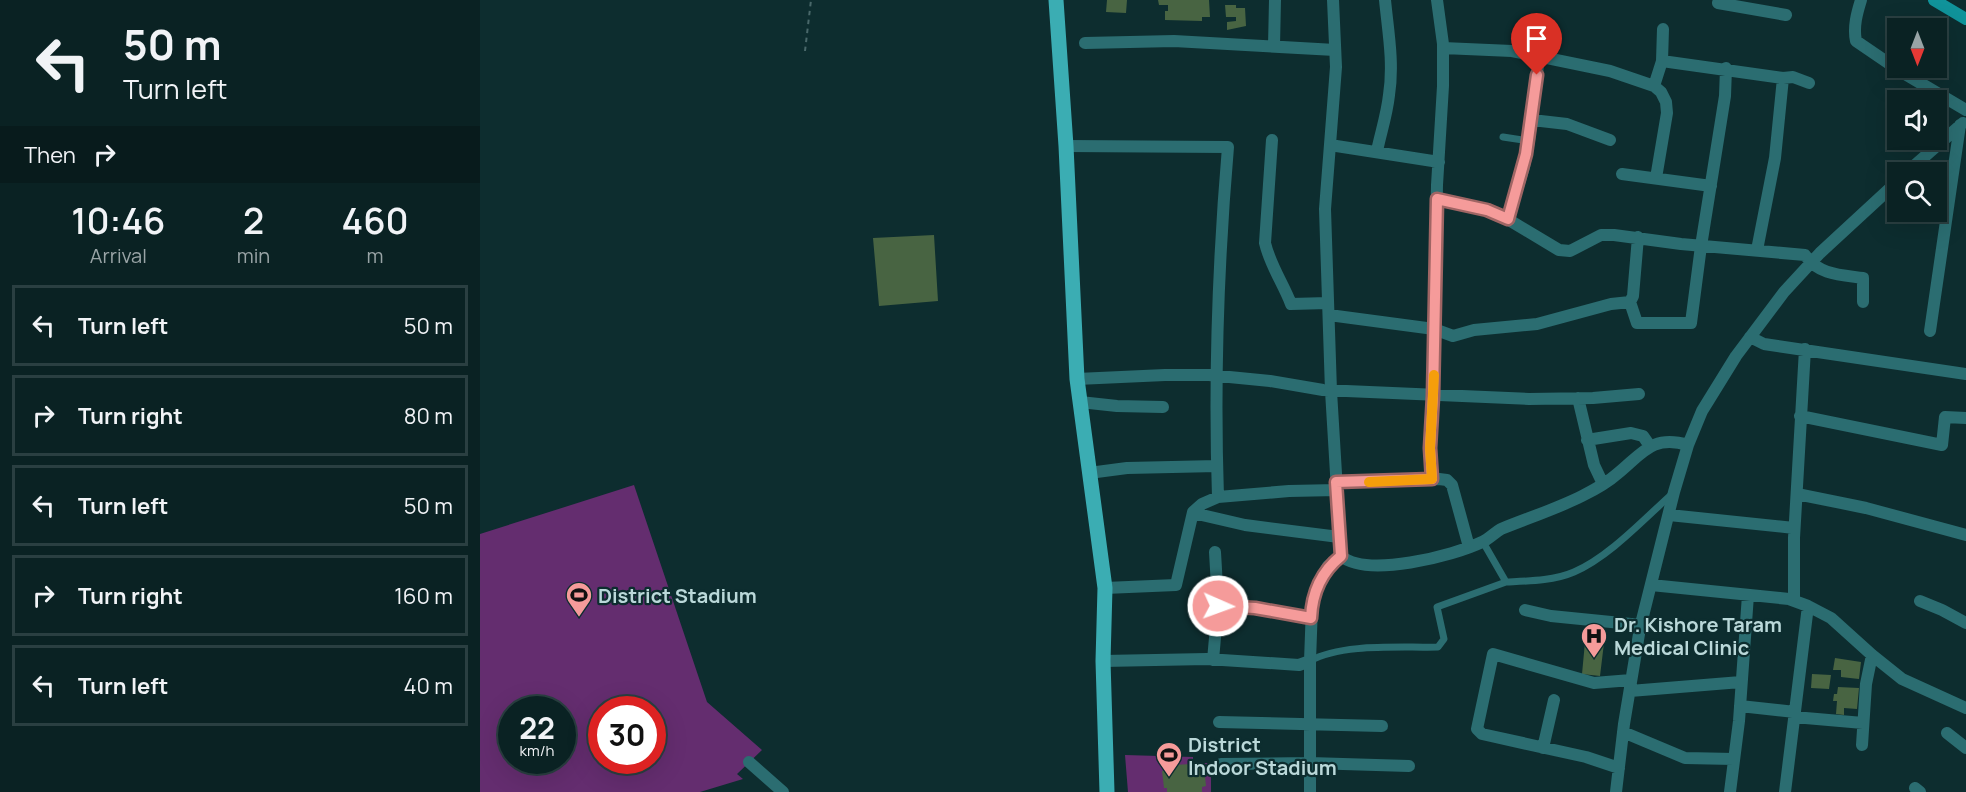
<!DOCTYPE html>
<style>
body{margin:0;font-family:Manrope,sans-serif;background:#132a2b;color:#f1f3f6;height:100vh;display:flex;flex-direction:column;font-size:22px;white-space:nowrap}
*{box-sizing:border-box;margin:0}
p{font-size:20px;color:#99a4a6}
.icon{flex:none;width:33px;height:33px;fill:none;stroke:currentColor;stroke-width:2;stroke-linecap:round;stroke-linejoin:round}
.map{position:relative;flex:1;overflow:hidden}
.panel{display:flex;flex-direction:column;background:#0a2223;width:480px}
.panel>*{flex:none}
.hud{background:#0a2223;color:#f1f3f6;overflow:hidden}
.needle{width:39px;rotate:180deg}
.controls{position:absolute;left:1407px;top:18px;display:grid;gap:12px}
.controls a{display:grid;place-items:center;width:60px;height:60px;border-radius:0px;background:#0a2223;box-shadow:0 6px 24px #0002,0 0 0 2px #2a3f41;font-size:30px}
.speed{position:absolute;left:18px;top:696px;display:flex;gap:12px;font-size:30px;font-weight:700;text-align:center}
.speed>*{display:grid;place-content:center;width:78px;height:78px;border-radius:50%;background:#0a2223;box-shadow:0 6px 24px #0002,0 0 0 2px #2a3f41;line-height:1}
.speed small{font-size:15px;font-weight:400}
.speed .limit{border:9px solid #d22;background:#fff;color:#111}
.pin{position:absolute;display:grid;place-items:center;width:51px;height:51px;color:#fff;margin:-62px -26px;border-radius:50% 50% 50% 0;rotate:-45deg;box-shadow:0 0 6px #0007}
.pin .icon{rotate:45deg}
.me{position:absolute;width:66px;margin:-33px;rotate:92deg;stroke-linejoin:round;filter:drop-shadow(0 0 4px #0008)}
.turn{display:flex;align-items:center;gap:21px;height:126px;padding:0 24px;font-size:27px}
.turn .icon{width:78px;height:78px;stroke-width:2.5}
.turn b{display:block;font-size:42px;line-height:51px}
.then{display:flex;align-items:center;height:57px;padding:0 24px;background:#0003;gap:12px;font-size:22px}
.eta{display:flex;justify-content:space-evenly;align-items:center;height:102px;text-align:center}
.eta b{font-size:36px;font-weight:600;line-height:42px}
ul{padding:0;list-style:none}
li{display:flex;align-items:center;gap:18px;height:81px;margin:0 12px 9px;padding:0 12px;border:3px solid #2a3f41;border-radius:0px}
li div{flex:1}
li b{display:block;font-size:22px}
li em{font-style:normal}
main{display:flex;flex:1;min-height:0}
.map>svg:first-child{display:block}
.green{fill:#642d6f;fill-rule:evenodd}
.building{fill:#486442}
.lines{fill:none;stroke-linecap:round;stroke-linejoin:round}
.path{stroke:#49686a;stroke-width:2;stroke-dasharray:4.5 4.5;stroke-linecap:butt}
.lane{stroke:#2b6d71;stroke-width:7}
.street{stroke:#2b6d71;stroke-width:12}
.secondary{stroke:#10939a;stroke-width:12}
.primary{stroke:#3badb3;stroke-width:15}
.route-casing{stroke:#9f6564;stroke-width:15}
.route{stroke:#f59b9a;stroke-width:10}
.slow{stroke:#f59e0b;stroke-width:10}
.labels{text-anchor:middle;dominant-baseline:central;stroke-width:4.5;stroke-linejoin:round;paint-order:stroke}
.poi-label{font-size:20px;font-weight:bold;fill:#bad8d9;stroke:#0d2d2f;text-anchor:start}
</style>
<main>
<section class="panel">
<div class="hud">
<div class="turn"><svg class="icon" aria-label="left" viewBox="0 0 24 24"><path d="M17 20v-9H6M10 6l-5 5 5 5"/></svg><div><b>50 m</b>Turn left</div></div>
<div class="then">Then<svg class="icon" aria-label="right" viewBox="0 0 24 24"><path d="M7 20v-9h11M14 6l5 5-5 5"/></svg></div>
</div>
<div class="eta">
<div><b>10:46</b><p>Arrival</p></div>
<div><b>2</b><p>min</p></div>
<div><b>460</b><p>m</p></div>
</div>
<ul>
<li><svg class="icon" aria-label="left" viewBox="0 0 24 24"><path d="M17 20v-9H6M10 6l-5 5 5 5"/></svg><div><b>Turn left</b></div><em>50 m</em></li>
<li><svg class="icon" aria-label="right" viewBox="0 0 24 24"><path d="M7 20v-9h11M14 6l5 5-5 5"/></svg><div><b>Turn right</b></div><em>80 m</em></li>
<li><svg class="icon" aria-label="left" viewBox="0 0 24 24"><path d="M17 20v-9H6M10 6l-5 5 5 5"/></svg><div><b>Turn left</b></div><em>50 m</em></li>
<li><svg class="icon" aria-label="right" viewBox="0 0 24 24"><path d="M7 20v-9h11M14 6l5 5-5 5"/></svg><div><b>Turn right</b></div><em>160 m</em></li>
<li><svg class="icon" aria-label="left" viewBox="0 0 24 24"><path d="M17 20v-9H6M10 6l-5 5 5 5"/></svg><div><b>Turn left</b></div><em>40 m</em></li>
</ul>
</section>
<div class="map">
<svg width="1486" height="792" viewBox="0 0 1486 792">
<rect width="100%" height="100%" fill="#0d2d2f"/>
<path class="green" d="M154 485 227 702 282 750 257 774 263 779 220 792H0V534ZM32 710H82V760H32ZM122 710H172V760H122Z
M645 755 713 757V763H731V792H648Z"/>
<path class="building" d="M627 0H647L646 13 626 12Z
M678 0H729L730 17H722V21L685 20V11H688V5H679Z
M745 5H756V8H765L766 26 747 30V22L756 21V17H746Z
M454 235 458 301 399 306 393 238Z
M1105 642 1124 643 1120 676 1102 674Z
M1355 658 1381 662 1379 679 1361 677V670H1353Z
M1332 674 1351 675 1349 689 1331 688Z
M1358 687 1379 688 1377 709 1364 708V715L1356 714 1357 701H1353L1354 694H1357Z
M712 764V766L724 767 726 786 722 787V792H687V788H684L682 771H686V769L693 768V765Z"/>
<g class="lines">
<path class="path" d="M325 51 331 0"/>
<path class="lane" d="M1023 137 1049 141
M1026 582C1049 581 1073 581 1094 572 1129 557 1164 519 1192 494
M830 661C862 643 920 648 958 647L964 639 957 607 1026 582 1003 542"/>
<path class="street" d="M853 0 856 67 845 209 851 391 861 556C887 578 973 556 1002 542 1009 539 1014 533 1021 529 1048 518 1076 509 1102 496 1114 490 1127 483 1137 474 1162 454 1172 434 1208 445
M1239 0 1238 3 1306 15
M1381 0C1377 13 1373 27 1376 41L1420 71 1486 110
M605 43 694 41 855 50
M794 46 795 0
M963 48 1032 51 1130 71 1174 86 1181 92 1186 102 1187 113 1176 178
M1182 61 1183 29
M1174 86 1182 61 1303 78 1313 77 1329 83
M1052 120 1087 124 1130 140
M792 140 785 243C790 265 803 283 811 304L848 303
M850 145 959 162
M586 146 748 147C738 264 734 380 738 497
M897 151C901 132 907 114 909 95 914 63 908 31 905 0
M1427 172 1483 123
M1142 174 1231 186
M957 199 1007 210 1024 217 1079 250 1090 251 1121 235H1134L1201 244 1325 255C1338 275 1362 275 1383 278V302
M1028 219 1044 167 1049 141 1059 57
M1277 250 1295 158 1303 78
M1150 302 1157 323H1211L1221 246 1245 96 1246 68
M849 315 954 329 973 336 994 330 1057 324 1131 304 1150 302 1153 296 1158 237
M1450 331 1480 125
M1270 337 1284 344 1486 374
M597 379 685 375H729L790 381 843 390 1049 399 1113 398 1159 394
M1098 398 1114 465 1123 484
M600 402 637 406 683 407
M1320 416 1462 445 1465 417 1486 418
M1107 440 1151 433 1163 436 1170 446
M609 473 647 468 737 466
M952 479 950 448 953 396 957 185 963 86V44L957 0
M856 482 959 479 967 480 972 485 989 547
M1317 494 1386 508 1486 535
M713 513 765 525 859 537
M1189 515 1314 528
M1171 585 1309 599 1328 606 1351 618 1392 655 1422 679 1486 708
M625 588 696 585 713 512 722 504 738 497 809 491 857 490
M1314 601V538L1325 349
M1440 601 1462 610 1486 623
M738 607 775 608 831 618
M1045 610 1071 616 1161 625
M733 660 738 604 735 552
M623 661 727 659 819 665 830 661
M1150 691 1261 682
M1260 706 1315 712
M1314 717 1383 723
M739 722 902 726
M1143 732 1205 758 1254 759
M1467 733 1486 748
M1382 745 1386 684 1392 655
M1063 748 1074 700
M269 762 303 792
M741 764 830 763 929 766
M1139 768 1106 757 1002 734 997 729 1013 654 1114 683 1151 680
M1435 788 1440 792
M830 792V661L832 606 838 585 848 566 861 556
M1136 792 1144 724 1160 628 1194 492 1208 445 1222 411 1256 356 1304 292 1340 253 1418 181
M1250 792 1259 721 1268 595
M1305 792 1328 606"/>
<path class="secondary" d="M1454 0 1486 19"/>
<path class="primary" d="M576 0 586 146 597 379 625 588 623 661 627 792"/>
</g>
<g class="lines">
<g class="route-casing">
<path id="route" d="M738 606 775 608 831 618C832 593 841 572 861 556L856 482 952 479 950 448 953 396 957 199 1007 210 1028 219 1046 154 1057 75"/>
</g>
<use href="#route" class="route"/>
<path class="slow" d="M889 482 952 479 950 448 954 375"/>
</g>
<defs>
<g id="stadium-pin" transform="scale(1.35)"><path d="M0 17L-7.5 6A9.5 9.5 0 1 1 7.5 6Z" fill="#f59b9a" stroke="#0d2d2f"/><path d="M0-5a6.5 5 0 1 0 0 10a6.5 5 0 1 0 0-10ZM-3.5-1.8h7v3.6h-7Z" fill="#111"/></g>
<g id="hospital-pin" transform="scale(1.35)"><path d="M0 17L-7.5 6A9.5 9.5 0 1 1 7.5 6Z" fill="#f59b9a" stroke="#0d2d2f"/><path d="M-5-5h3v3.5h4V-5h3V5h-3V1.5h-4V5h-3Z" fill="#111"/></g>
</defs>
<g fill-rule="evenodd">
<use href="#stadium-pin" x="99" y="595"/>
<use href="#hospital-pin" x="1114" y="636"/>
<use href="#stadium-pin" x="689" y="755"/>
</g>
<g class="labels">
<g class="poi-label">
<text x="118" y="595">District Stadium</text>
<text x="1134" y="624">Dr. Kishore Taram<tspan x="1134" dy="23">Medical Clinic</tspan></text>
<text x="708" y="744">District<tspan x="708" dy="23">Indoor Stadium</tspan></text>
</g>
</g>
</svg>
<div class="controls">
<a><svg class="needle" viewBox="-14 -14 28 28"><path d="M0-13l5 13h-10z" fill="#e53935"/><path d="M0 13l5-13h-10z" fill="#99a4a6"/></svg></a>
<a><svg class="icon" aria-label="sound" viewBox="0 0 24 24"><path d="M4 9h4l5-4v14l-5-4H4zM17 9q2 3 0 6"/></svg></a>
<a><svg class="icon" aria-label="search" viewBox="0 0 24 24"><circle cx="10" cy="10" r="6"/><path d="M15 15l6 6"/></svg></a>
</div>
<div class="speed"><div>22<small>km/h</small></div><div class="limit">30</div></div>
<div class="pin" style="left:1057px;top:75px;background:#d93025"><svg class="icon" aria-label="arrive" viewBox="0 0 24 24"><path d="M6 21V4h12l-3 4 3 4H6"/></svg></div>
<svg class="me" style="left:738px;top:606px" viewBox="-20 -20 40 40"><circle r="17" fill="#f59b9a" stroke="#fff" stroke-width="3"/><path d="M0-11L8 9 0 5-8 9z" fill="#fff"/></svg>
</div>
</main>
